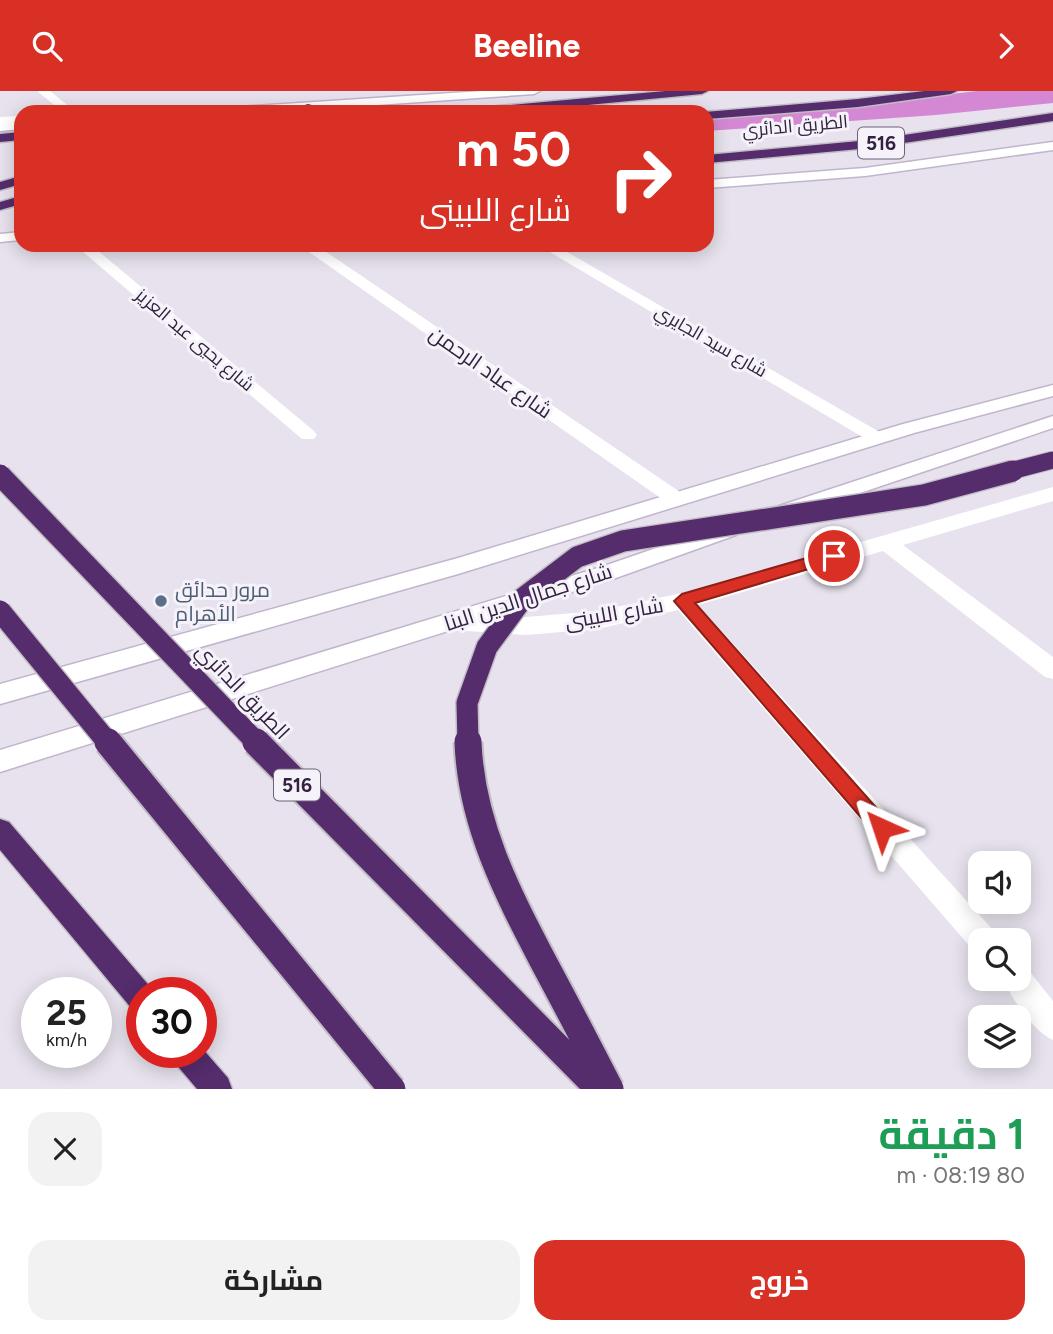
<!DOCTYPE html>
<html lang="ar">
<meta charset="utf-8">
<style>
body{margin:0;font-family:Figtree,Cairo,sans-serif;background:#f2f2f2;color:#222;direction:rtl;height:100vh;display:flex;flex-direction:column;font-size:26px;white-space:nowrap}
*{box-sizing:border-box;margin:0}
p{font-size:23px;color:#767676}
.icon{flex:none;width:38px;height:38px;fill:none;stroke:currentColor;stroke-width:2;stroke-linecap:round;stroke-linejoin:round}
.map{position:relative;height:998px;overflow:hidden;direction:ltr}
.panel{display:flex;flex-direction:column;background:#fff;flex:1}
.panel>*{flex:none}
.hud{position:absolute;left:14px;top:14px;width:700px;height:147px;border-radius:21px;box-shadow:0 4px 18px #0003;direction:rtl;background:#d93025;color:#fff;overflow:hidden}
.fabs{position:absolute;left:968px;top:760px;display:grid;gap:14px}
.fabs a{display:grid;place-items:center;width:63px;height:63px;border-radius:14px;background:#fff;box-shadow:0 4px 18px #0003;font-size:35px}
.speed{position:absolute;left:21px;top:886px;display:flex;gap:14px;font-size:35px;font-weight:700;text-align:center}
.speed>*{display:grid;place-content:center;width:91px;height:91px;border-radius:50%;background:#fff;box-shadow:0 4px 18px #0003;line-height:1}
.speed small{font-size:18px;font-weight:400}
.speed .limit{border:10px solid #d22;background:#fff;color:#111}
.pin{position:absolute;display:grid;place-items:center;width:60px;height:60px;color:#fff;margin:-30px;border:4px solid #fff;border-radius:50%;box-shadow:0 2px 7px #0007}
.me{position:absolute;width:77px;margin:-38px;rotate:318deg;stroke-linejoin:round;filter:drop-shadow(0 0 5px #0008)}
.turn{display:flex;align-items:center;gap:24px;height:147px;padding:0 28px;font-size:32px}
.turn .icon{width:91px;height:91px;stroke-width:2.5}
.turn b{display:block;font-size:49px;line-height:60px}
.round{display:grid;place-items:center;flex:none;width:74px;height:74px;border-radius:21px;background:#f2f2f2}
.head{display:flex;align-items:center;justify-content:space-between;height:119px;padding:0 28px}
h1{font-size:42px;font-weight:700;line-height:52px;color:#1e9e55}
.button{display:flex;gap:14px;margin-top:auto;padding:14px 28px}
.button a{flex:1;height:80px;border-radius:21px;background:#d93025;color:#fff;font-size:28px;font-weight:700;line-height:80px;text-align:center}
.button a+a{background:#f2f2f2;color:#222}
header{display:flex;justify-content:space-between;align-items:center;height:91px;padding:0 28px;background:#d93025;color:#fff;font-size:32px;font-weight:700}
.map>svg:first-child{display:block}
.water{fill:#d488d4}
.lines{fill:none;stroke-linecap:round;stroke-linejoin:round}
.secondary-casing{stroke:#c1b5cd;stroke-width:3}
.highway-casing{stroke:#c2bcc5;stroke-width:3}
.street{fill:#fff;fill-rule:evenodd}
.secondary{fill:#fff;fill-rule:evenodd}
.highway{fill:#552c6c;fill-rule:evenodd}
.highway-bridge-far2-casing{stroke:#c2bcc5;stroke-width:19;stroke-linecap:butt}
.highway-bridge-far1-casing{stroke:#c2bcc5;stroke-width:24;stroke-linecap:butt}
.highway-bridge-casing{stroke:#c2bcc5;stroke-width:31;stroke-linecap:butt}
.highway-bridge-far2{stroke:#552c6c;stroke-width:17}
.highway-bridge-far1{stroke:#552c6c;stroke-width:21}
.highway-bridge{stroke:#552c6c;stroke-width:27}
.route{fill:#d93025;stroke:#8d1f18;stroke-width:2}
.service-dot{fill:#5c6f8a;stroke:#f5f3f9;stroke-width:2.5}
.labels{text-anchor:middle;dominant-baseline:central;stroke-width:6;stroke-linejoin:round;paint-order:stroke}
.far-street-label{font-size:18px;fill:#33213f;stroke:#f5f3f9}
.shield{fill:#f5f3f9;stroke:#6d6077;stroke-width:2}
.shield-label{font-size:19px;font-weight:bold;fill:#33213f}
.street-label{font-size:21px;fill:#33213f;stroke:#f5f3f9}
.service-label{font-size:21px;fill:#4e5e75;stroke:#f5f3f9;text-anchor:start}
</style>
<header><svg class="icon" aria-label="forward" viewBox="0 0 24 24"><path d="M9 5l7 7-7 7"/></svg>Beeline<svg class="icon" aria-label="search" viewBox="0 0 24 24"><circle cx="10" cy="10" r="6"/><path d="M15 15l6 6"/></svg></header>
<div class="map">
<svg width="1053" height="998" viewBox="0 0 1053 998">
<rect width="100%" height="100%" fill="#e7e2ed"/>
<path class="water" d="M977 0H1053V12L936 24 707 40V23L893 10Z"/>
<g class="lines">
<g class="secondary-casing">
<path id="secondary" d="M482 0H540L534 3 276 21H217L223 17Z
M21 30V38L0 40V32Z
M1053 51V59L865 85 707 97V89L865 77Z
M21 141V149L0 151V143Z
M1053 294V305L914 342 458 483 0 613V593L458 467 903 333Z
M1053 325V337L786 427 779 425 776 420 779 415Z
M729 432 736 434 739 439 736 444 613 488 0 681V659L601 476Z"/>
</g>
<g class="highway-casing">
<path id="highway" d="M665 0H708L702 3 515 21H471L477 17Z
M924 0H957L951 3 858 16 707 28V21H705L858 8Z
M308 13 312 14V20L281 21Z
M1053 22V30L870 57 707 72V64L870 49Z
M21 41V49L0 51V43Z
M21 85V93L0 99V91Z
M21 105V113L0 119V111Z
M0 728 9 731 152 898 154 901H142V922L132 918 0 759Z
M201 956 228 987 232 998H197L175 972 171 961H201Z"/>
</g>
<path class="street" d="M37 0H50L76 21H63Z
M21 25V33L0 34V26Z
M75 154H91L314 340 317 344 314 348H302Z
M299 154H316L683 403 686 408 683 413H669Z
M538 154H555L883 343 886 347 877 353 871 351Z
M1053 396V410L903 454 1053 566V588L1045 586 883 460 698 514 993 839 997 849H980V862L973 859 678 519 598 538 526 544 454 539 446 536 443 530 446 524 454 521 526 526 598 520 682 502Z
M1018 873 1027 877 1053 910V949C1033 940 1011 907 1003 887H1018Z"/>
<use href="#secondary" class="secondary"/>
<use href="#highway" class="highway"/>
<g class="highway-bridge-far2-casing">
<path id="highway-bridge-far2" d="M1007 381 1053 369"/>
</g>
<g class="highway-bridge-far1-casing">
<path id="highway-bridge-far1" d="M0 384 258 653
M0 520 109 653
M468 653 467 612 487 556 523 507 577 466 623 450 924 404 1013 380"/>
</g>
<g class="highway-bridge-casing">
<path id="highway-bridge" d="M108 651 392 998
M256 651 599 998
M468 651C471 732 507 801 543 870 566 913 588 955 610 998"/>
</g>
<use href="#highway-bridge-far2" class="highway-bridge-far2"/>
<use href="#highway-bridge-far1" class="highway-bridge-far1"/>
<use href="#highway-bridge" class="highway-bridge"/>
</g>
<path class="route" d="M834 459 839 461 841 465 839 469 695 512 889 731 892 737 889 744 882 746 876 744 674 510 682 503Z"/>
<circle class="service-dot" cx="161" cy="510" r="7"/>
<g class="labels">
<g class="far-street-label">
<text transform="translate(795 35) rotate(-5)">الطريق الدائري</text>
<text transform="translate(195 249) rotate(40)">شارع يحيي عبد العزيز</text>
<text transform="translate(711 250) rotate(30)">شارع سيد الجايري</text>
</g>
<g class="shield">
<rect x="858" y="36.5" width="46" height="31" rx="5"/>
<rect x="274" y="678.5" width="46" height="31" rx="5"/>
</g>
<g class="shield-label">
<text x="881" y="52">516</text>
<text x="297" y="694">516</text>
</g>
<g class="street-label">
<text transform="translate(491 281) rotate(35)">شارع عباد الرحمن</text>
<text transform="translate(528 506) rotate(-18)">شارع جمال الدين البنا</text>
<text transform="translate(614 522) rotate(-10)">شارع اللبينى</text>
<text transform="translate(243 600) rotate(46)">الطريق الدائري</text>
</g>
<g class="service-label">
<text x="175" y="498">مرور حدائق<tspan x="175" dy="24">الأهرام</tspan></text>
</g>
</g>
</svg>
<div class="fabs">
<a><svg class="icon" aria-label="sound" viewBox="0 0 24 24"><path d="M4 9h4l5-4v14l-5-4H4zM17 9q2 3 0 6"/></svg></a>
<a><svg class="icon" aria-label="search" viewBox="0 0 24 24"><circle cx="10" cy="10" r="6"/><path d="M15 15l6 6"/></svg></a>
<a><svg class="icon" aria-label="layers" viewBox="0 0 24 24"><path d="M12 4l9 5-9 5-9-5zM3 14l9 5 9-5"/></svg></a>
</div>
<div class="speed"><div>25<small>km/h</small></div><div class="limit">30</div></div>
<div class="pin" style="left:834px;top:465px;background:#d93025"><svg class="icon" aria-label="arrive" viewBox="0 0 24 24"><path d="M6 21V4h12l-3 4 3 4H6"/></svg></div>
<svg class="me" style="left:882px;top:737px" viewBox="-20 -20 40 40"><path d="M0-17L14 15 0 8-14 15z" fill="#d93025" stroke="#fff" stroke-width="4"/></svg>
<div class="hud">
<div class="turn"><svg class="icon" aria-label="right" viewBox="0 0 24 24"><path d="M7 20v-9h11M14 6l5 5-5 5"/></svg><div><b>50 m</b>شارع اللبينى</div></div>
</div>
</div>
<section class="panel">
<div class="head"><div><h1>1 دقيقة</h1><p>80 m · 08:19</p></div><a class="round"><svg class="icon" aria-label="close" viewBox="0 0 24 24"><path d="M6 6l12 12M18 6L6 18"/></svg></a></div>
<div class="button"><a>خروج</a><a>مشاركة</a></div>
</section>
